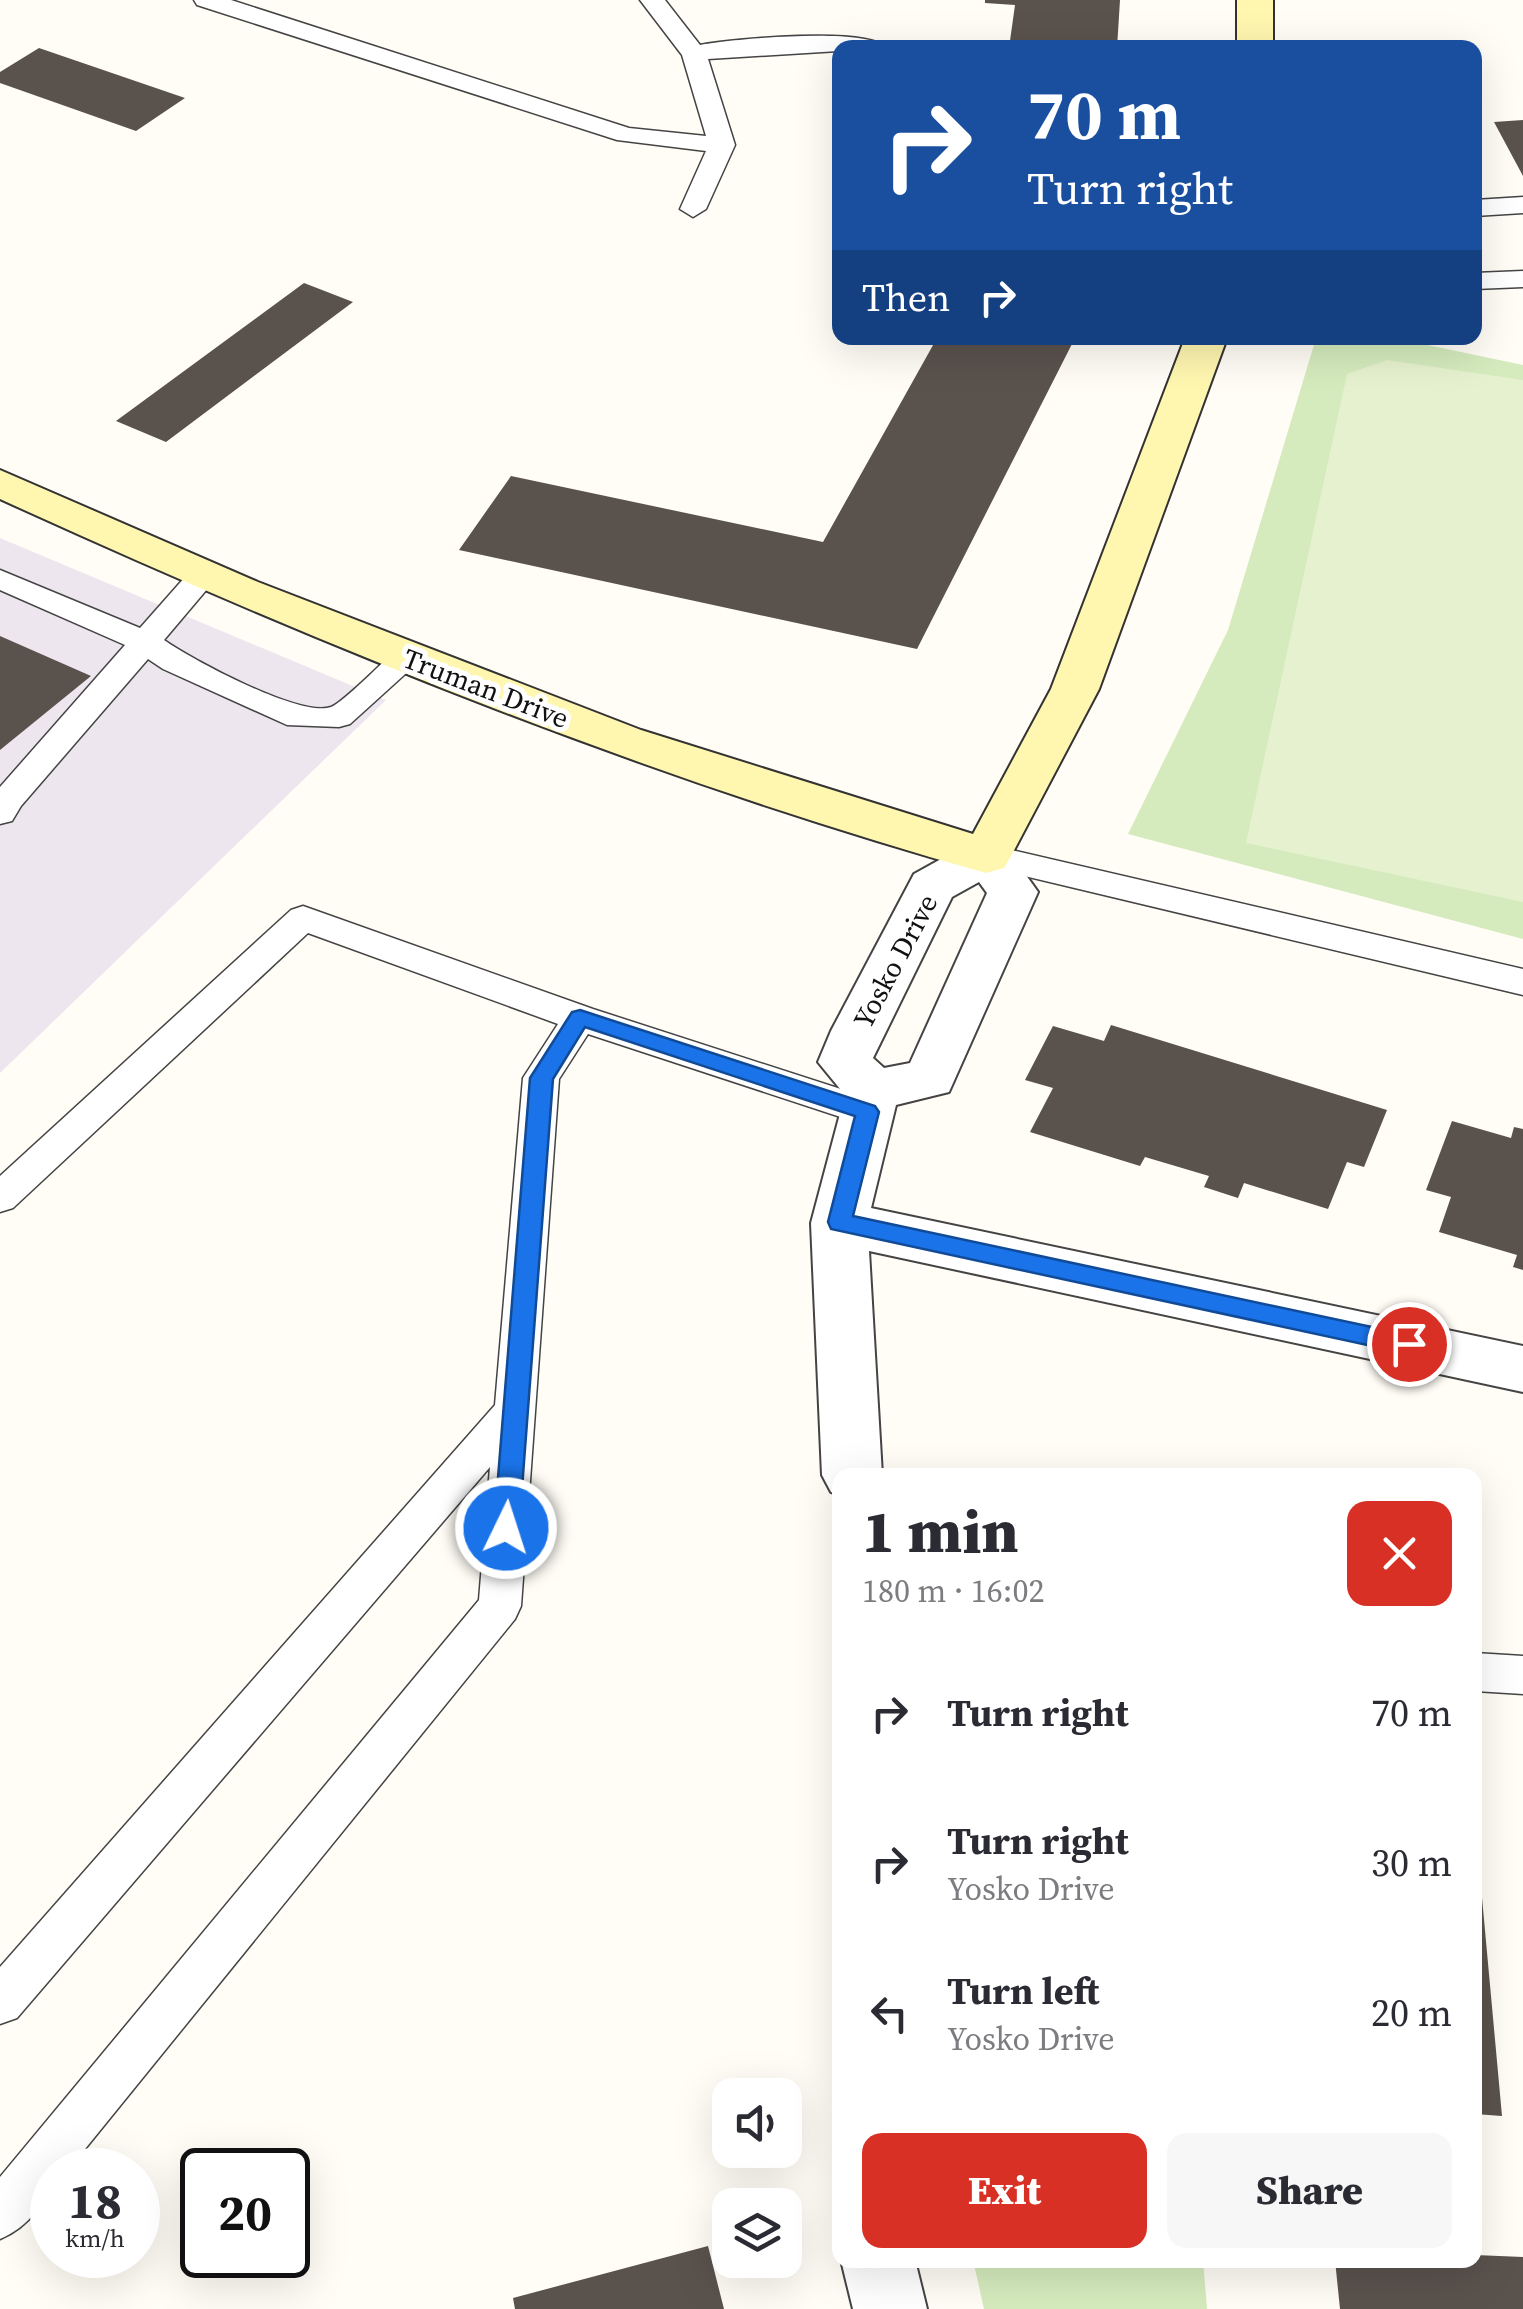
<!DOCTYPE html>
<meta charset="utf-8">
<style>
body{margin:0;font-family:"Source Serif 4",serif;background:#f7f7f7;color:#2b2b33;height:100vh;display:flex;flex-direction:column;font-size:38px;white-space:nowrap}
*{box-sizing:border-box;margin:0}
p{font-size:32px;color:#7c7c81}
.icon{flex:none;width:55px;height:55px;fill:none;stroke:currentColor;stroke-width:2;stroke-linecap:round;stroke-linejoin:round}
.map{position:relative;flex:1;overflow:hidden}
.details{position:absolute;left:832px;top:1468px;width:650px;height:800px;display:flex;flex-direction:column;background:#fff;border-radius:20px;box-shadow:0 10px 40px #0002}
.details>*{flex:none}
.banner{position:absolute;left:832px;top:40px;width:650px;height:305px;border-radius:20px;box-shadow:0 10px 40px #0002;background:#1a4fa0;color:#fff;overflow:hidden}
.fabs{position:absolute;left:712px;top:2078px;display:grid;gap:20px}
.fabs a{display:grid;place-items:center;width:90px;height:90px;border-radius:20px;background:#fff;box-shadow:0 10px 40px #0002;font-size:50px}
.speed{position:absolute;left:30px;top:2148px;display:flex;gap:20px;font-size:50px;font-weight:700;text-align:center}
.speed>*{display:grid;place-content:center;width:130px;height:130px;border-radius:50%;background:#fff;box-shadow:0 10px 40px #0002;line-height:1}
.speed small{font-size:25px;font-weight:400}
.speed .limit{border:5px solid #111;border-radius:15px;background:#fff;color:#111}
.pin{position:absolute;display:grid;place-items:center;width:85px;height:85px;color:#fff;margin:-42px;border:5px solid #fff;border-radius:50%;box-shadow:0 2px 10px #0007}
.me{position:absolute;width:110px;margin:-55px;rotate:4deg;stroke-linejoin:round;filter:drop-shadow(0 0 8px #0008)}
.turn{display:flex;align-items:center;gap:35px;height:210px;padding:0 30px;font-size:45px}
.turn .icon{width:130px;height:130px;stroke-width:2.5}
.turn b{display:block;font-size:70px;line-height:85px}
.then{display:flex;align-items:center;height:95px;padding:0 30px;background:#0003;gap:20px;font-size:38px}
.round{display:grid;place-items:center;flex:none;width:105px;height:105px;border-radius:20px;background:#f7f7f7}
.head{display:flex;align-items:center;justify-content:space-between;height:170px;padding:0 30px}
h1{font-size:60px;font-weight:800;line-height:75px}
.primary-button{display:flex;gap:20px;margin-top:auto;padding:20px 30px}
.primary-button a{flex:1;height:115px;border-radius:20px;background:#d93025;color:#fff;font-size:40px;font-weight:800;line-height:115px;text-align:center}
.primary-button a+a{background:#f7f7f7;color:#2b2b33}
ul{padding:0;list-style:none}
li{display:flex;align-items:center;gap:30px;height:150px;padding:0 30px}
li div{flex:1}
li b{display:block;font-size:38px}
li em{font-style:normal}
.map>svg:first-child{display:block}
.industrial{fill:#eee6ef}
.green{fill:#d5ebbd}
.pitch{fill:#e6f2cf}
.building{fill:#5a524d}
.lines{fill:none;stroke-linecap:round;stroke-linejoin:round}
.lane-casing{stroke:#444;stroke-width:3}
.street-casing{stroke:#444;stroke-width:4}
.secondary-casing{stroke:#333;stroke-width:4}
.lane{fill:#fff;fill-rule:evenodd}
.street{fill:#fff;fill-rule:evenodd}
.secondary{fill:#fff6b0;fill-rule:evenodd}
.route{fill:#1a73e8;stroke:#114b97;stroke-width:2.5}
.labels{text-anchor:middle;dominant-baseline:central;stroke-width:10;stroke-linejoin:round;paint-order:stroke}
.street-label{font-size:28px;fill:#111;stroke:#fff}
</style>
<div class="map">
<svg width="1523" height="2309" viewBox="0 0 1523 2309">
<rect width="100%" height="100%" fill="#fffdf5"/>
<path class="industrial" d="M0 538 386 700 0 1073Z"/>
<path class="green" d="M1316 338H1394L1523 365V939L1128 834 1228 630Z
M973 2260H1203L1207 2309H984Z"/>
<path class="pitch" d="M1387 360 1523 380V902L1246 843 1347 374Z"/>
<path class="building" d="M985 0H1120L1117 48H1009L1015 5 985 3Z
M39 48 185 98 136 131 0 83V72Z
M1523 120V176L1494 122Z
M304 283 353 302 166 442 116 421Z
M937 338H1075L917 649 459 550 511 476 823 542Z
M0 636 91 676 0 750Z
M1111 1025 1387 1110 1364 1167 1347 1162 1328 1209 1244 1183 1238 1198 1204 1187 1209 1176 1145 1157 1140 1166 1030 1132 1053 1088 1025 1080 1053 1026 1104 1041Z
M1452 1121 1511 1138 1514 1127 1523 1129V1270L1513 1267 1517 1255 1439 1232 1451 1197 1426 1190Z
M1475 1854H1478L1502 2116 1475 2114Z
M708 2246 724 2309H515L513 2298Z
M1475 2255 1523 2257V2309H1340L1335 2260H1475Z"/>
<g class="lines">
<g class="lane-casing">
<path id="lane" d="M194 0H231L629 128 706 136 682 55 640 0H665L700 45C733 39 867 26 887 48L708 59 735 145 706 209 693 217 680 209 706 151 617 140 197 5Z
M1523 197V213L1475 216V200Z
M1523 271V287L1475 289V273Z
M204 566 215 568 219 575 164 640C191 659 300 718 331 707 344 702 383 661 397 650H419L424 657 350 724 339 727 287 725 163 669 148 659 21 806 12 821 0 824V787L125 645 0 590V570L140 628 193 568Z
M986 844 1523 969V995L974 864 969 856 974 848Z
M303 906 593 1009 881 1102 887 1112 881 1122 868 1126 588 1034 559 1079 521 1606 515 1619 68 2170H52C52 2199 27 2228 0 2239V2177L479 1600 490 1467 17 2018 0 2024V1967L495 1405 523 1078 558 1024 308 933 13 1208 0 1212V1176L291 910Z
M1475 1653 1523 1656V1694L1475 1691Z"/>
</g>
<g class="street-casing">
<path id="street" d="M986 839 1004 844 1038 892 949 1092 896 1105 871 1208 1523 1346V1392L869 1251 882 1475H840V1496L831 1492 822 1475 811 1223 845 1095 818 1062 831 1031 914 874 968 844ZM979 882 987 893 910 1063 884 1068 873 1058 952 897Z
M841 2260H915L927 2309H853Z"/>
</g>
<g class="secondary-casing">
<path id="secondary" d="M1237 0H1273V48H1237Z
M1185 338H1227L1099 689 1011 856 1004 868 986 873C647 778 320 645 0 499V470L258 582 641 730 973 834 1051 689Z"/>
</g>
<use href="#lane" class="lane"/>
<use href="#street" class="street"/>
<use href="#secondary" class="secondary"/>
</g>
<path class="route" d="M580 1010 875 1106 879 1112 853 1216 1409 1335 1418 1338 1421 1344 1418 1351 1409 1354 831 1229 828 1222 855 1116 585 1027 553 1079 519 1528 515 1535 506 1538 497 1535 494 1528 530 1078 572 1012Z"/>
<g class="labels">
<g class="street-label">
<text transform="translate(486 688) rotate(21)">Truman Drive</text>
<text transform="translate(895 961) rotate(-62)">Yosko Drive</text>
</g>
</g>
</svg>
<div class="fabs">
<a><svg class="icon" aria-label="sound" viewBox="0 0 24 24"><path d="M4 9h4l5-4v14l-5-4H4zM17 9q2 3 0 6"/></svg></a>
<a><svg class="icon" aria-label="layers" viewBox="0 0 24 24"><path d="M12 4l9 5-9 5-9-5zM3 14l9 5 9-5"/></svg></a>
</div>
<div class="speed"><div>18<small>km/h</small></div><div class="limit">20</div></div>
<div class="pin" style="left:1409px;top:1344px;background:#d93025"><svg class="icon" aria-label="arrive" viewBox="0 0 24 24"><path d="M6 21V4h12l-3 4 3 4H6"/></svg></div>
<svg class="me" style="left:506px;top:1528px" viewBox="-20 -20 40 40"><circle r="17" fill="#1a73e8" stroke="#fff" stroke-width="3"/><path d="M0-11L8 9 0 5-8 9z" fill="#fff"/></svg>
<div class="banner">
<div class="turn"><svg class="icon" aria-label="right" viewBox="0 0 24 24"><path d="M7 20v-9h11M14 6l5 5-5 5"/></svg><div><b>70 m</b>Turn right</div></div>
<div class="then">Then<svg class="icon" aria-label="right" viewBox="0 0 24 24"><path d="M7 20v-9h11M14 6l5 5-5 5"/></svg></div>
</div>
<section class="details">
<div class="head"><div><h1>1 min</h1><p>180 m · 16:02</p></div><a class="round" style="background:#d93025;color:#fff"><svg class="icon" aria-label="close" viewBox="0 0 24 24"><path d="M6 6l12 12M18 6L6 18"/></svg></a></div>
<ul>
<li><svg class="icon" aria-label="right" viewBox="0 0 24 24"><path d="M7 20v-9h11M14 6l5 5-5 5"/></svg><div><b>Turn right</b></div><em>70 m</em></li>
<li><svg class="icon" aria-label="right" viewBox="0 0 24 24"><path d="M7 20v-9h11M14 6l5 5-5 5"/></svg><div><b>Turn right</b><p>Yosko Drive</p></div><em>30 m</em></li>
<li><svg class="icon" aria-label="left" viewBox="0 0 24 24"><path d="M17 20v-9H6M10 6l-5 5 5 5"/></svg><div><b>Turn left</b><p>Yosko Drive</p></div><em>20 m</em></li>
</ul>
<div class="primary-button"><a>Exit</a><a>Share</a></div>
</section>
</div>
